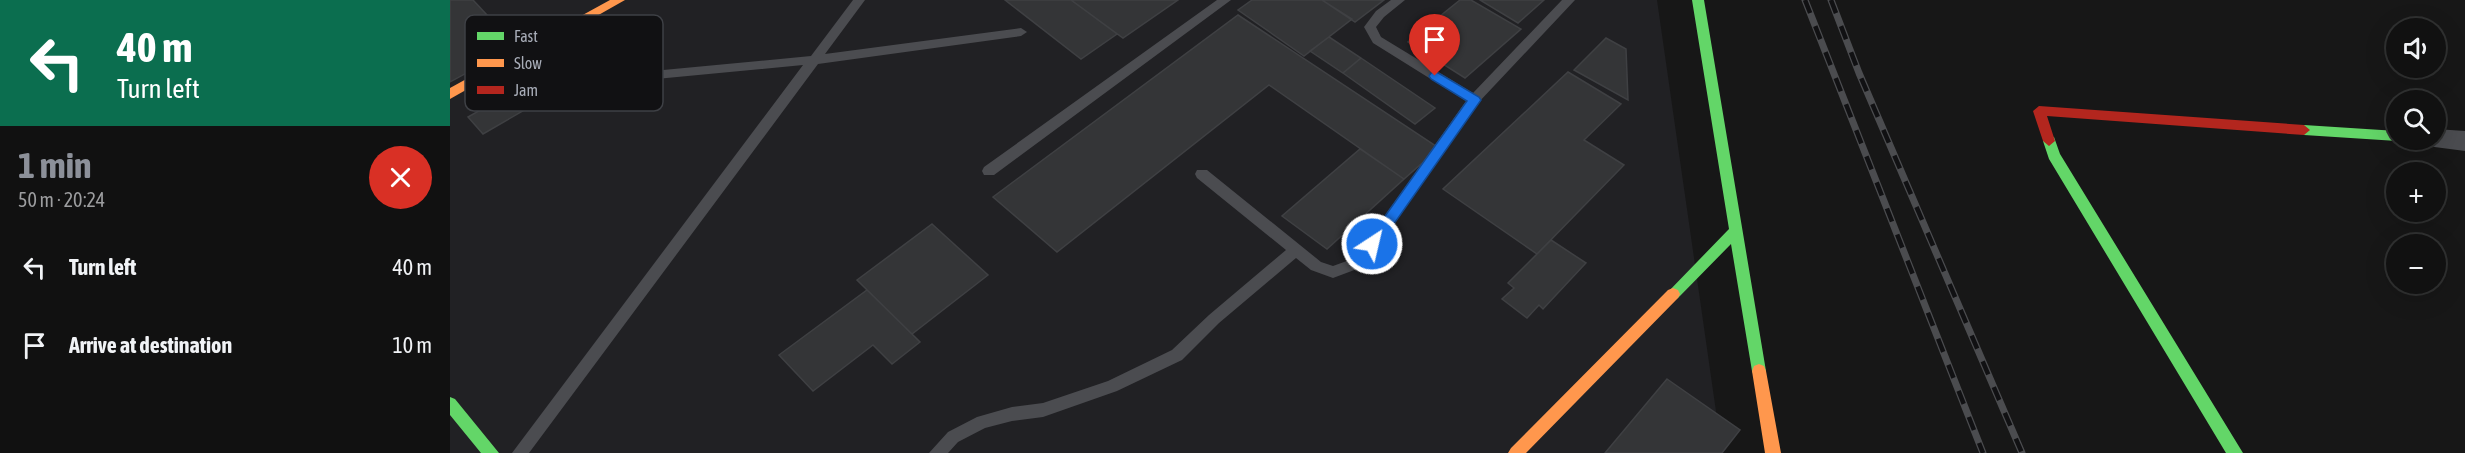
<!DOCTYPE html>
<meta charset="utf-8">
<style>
body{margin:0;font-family:"Asap Condensed",sans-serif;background:#1a1a1a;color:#f1f3f6;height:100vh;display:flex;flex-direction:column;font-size:22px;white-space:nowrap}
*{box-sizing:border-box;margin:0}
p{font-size:20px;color:#9c9d9f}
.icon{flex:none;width:33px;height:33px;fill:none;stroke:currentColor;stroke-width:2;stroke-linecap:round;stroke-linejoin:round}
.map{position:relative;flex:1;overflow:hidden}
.side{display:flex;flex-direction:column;background:#111;width:450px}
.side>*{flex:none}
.guide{background:#0b6e4f;color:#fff;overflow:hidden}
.tools{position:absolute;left:1936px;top:18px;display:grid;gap:12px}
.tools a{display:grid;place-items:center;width:60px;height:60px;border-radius:50%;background:#111;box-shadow:0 6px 24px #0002,0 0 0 2px #303131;font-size:30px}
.pin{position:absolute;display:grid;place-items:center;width:51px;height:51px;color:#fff;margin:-62px -26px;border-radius:50% 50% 50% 0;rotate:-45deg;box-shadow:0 0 6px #0007}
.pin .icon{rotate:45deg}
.me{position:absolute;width:66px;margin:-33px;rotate:35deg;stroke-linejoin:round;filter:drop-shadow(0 0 4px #0008)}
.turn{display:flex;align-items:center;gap:21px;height:126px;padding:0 18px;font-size:27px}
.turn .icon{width:78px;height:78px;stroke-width:2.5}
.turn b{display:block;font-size:42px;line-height:51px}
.round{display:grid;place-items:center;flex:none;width:63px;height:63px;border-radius:32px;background:#1a1a1a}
.overview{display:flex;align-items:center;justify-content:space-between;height:102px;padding:0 18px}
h1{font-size:36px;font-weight:700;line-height:45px;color:#8c9099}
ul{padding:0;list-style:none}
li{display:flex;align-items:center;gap:18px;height:78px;padding:0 18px}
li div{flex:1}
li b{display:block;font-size:22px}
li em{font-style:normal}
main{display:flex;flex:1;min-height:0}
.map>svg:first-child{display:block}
.built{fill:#212124}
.building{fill:#343537;stroke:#3f4043;stroke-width:1.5}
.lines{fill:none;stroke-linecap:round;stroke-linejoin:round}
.lane{fill:#4b4c50;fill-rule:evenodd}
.street{fill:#4b4c50;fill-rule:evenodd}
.fast{fill:#63d668;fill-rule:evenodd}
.slow{fill:#ff974d;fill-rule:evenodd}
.jam{fill:#b3261e;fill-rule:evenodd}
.rail-casing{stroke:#4b4c4f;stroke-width:7}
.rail{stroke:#111113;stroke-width:4.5;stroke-dasharray:14;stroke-linecap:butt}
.route{fill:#1a73e8;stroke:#114b97;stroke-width:1.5}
.key{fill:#111113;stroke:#3e4045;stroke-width:1.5}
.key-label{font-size:16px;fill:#a8adb8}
</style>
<main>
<section class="side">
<div class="guide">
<div class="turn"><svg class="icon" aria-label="left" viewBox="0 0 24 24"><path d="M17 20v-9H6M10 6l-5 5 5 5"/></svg><div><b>40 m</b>Turn left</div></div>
</div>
<div class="overview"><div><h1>1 min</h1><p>50 m · 20:24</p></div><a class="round" style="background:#d93025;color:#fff"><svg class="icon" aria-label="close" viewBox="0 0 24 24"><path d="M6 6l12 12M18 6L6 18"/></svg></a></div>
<ul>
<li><svg class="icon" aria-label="left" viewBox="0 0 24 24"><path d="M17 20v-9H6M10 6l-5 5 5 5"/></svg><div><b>Turn left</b></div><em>40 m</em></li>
<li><svg class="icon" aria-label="arrive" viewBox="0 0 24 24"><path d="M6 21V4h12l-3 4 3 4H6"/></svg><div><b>Arrive at destination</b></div><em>10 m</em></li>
</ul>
</section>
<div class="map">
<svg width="2015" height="453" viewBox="0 0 2015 453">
<rect width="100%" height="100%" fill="#171717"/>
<path class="built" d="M0 0H1207L1272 453H0Z"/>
<path class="building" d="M0 0H23L66 46 0 82Z
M555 0H621L667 34 631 59Z
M621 0H728L673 38Z
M802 0H872L902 19 854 56 788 10Z
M872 0H934L905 22Z
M1010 0H1021L1071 29 1015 78 958 42Z
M1030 0H1094L1068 23Z
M788 15 989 148 954 179 819 85 607 252 543 197Z
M879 37 911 58 893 73 860 51Z
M1156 38 1176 49 1178 100 1124 70Z
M911 58 985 108 965 124 893 73Z
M1118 72 1171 104 1134 140 1174 165 1087 254 993 189Z
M87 78 102 94 33 134 18 117Z
M910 149 954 179 877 249 832 216Z
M482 224 538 275 462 334 407 280Z
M1101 240 1136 263 1093 309 1089 305 1077 318 1052 299 1064 288 1058 283Z
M417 290 470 342 442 364 423 345 363 391 329 355Z
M1217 379 1290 430 1272 453H1155Z"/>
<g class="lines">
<path class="lane" d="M403 0H415L375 54 571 28 577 32 571 36 368 64 79 453H62L353 65 164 83 160 81 158 78 160 75 361 56Z
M767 0H781L544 175H534L532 171 534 167Z
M941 0H955L934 17 926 27 931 37 1023 93 1112 0H1125L1028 103 915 266 883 278 861 270 846 258 769 323 732 360 667 391 593 417 562 421 535 428 508 442 498 453H479L498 432 527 417 562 407 593 403 658 381 722 350 759 315 836 250 747 178 745 174 747 170H757L871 262 883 266 905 258 1016 101 923 43 914 27 926 11Z"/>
<path class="street" d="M1986 129 2015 131V151L1977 146 1974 140H1986Z"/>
<path class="fast" d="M1242 0H1254L1316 371 1314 376 1309 378 1304 376 1302 371 1281 244 1228 298 1223 300 1218 298 1216 294 1279 229Z
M1854 125 1947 131V140H1951L1947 141 1854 135 1848 130Z
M1599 136 1604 137 1610 154 1793 453H1776L1599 159 1593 141Z
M0 397 5 399 49 453H31L0 415Z"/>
<path class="slow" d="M160 0H175L0 99V88Z
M1223 288 1228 290 1230 294 1228 298 1076 453H1058L1061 448 1218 290Z
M1309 364 1314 366 1316 371 1331 453H1315L1302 371 1304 366Z"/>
<path class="jam" d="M1589 106 1854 125 1860 130 1854 135 1597 116 1605 141 1599 146 1593 141 1583 111Z"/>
<g class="rail-casing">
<path id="rail" d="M1355 0 1533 453
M1381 0 1409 73 1572 453"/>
</g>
<use href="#rail" class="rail"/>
</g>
<path class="route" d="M985 71 1029 97 1031 100 927 248H918L916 244 918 240 1017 101 981 79 979 76 981 73Z"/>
<rect x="15" y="15" width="198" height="96" rx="9" class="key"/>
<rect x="27" y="32" width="27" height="8" fill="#63d668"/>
<rect x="27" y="59" width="27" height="8" fill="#ff974d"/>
<rect x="27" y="86" width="27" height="8" fill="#b3261e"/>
<g class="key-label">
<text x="64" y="42">Fast</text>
<text x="64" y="69">Slow</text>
<text x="64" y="96">Jam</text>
</g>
</svg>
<div class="tools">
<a><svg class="icon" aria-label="sound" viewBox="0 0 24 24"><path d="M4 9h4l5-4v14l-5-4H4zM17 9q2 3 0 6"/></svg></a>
<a><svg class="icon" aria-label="search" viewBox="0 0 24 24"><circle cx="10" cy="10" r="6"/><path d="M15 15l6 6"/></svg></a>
<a>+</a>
<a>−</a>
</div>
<div class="pin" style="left:985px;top:76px;background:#d93025"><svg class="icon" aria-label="arrive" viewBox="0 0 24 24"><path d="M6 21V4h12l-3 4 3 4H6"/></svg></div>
<svg class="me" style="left:922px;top:244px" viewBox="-20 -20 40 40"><circle r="17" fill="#1a73e8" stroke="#fff" stroke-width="3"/><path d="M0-11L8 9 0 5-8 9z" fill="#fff"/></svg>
</div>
</main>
